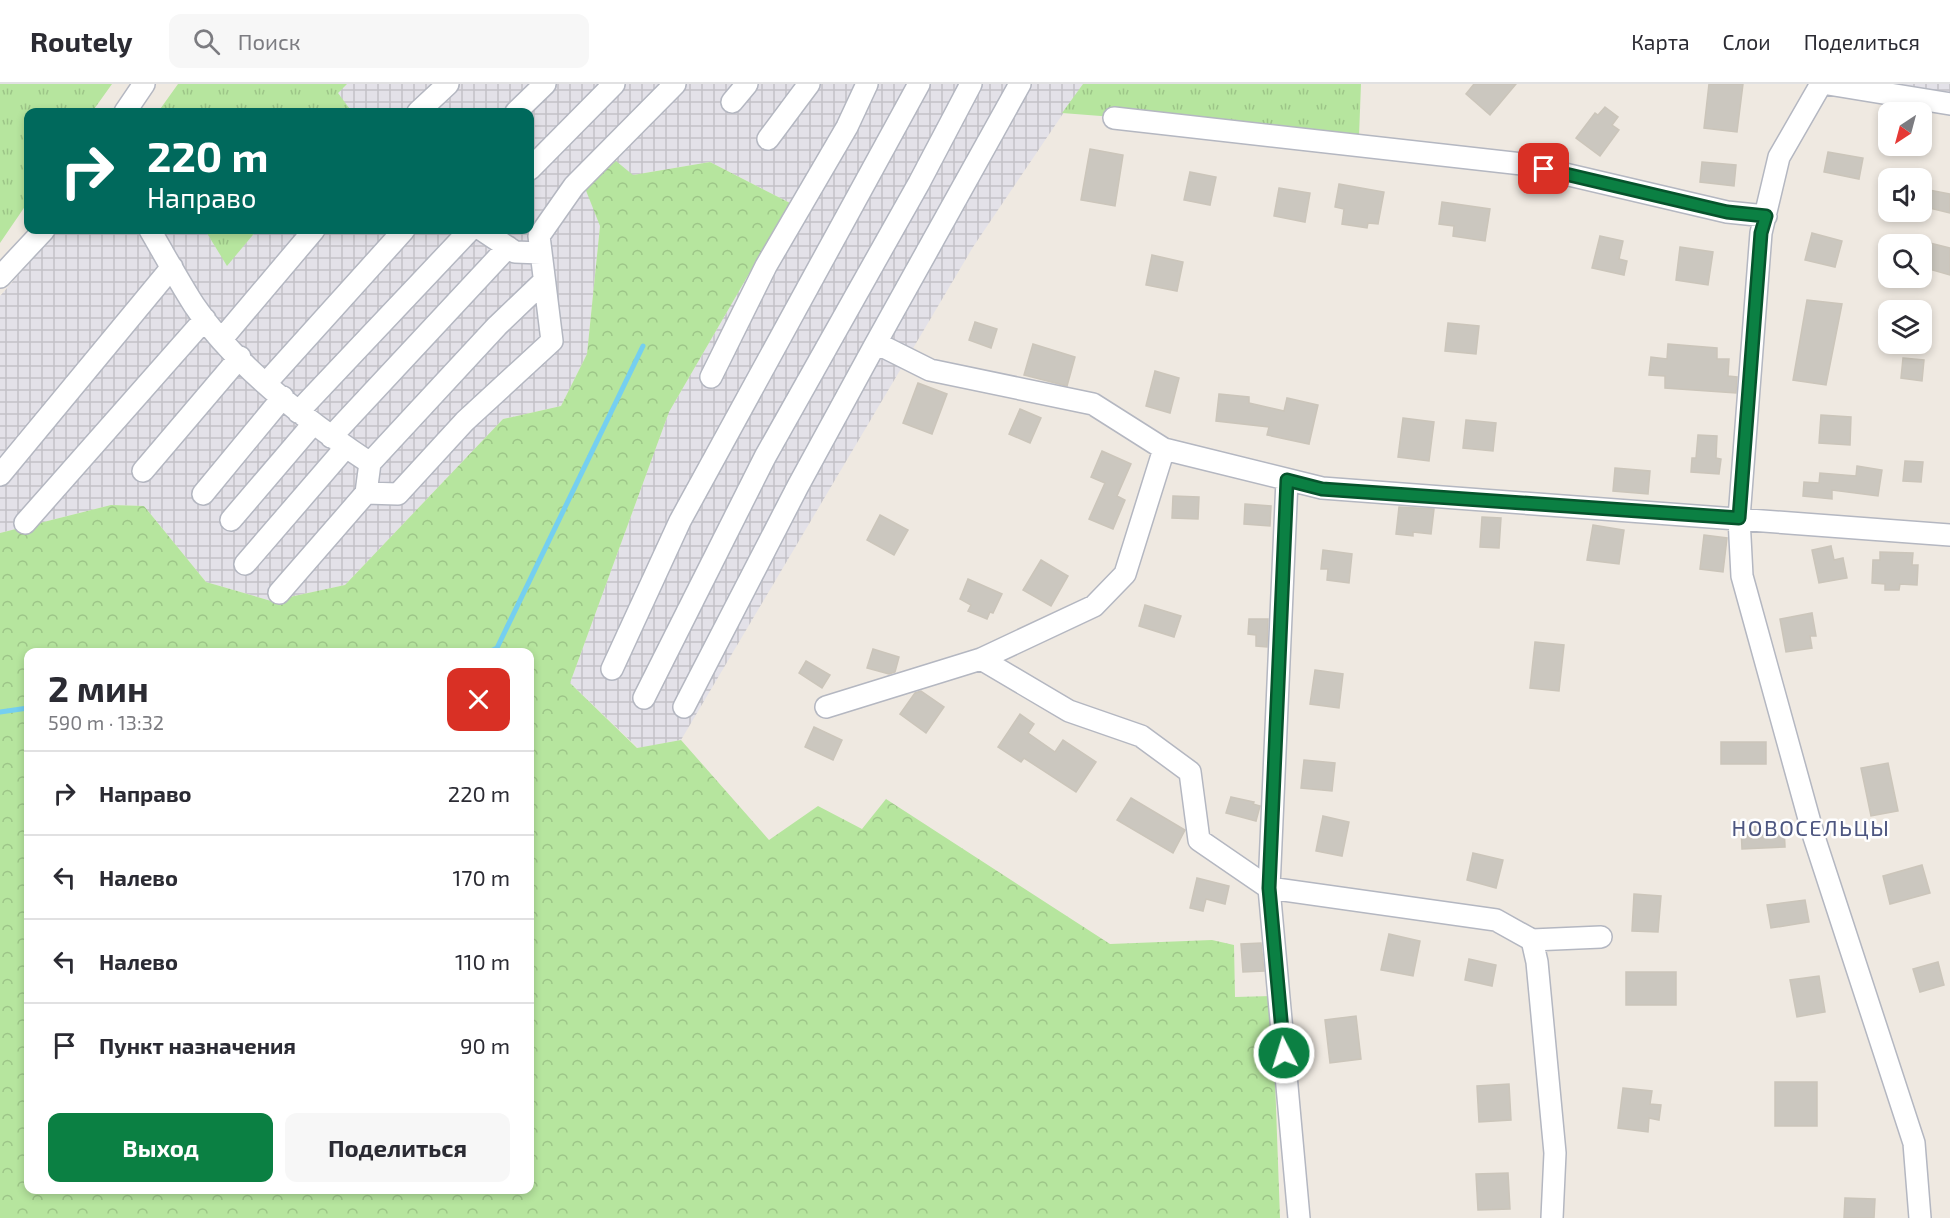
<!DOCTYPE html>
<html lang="ru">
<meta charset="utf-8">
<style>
body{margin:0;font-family:"Exo 2",sans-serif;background:#f7f7f7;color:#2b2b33;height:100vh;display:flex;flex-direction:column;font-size:22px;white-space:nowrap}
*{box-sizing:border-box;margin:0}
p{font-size:20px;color:#7c7c81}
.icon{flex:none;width:33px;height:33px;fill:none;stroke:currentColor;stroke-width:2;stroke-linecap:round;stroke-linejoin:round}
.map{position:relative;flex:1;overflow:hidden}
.panel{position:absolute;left:24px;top:564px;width:510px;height:546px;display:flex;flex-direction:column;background:#fff;border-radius:12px;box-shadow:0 3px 9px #0003}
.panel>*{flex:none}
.banner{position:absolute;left:24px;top:24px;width:510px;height:126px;border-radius:12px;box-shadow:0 3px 9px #0003;background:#00695c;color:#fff;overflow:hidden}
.needle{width:39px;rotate:216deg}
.controls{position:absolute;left:1878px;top:18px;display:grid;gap:12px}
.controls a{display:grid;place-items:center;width:54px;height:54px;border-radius:12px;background:#fff;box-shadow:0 3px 9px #0003;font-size:30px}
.pin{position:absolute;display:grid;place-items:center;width:51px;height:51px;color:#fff;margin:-26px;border-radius:12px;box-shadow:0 3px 9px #0006}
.me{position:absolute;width:66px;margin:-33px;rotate:355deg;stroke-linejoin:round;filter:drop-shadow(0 0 4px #0008)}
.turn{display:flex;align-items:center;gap:21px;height:126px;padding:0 24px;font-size:27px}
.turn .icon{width:78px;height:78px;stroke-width:2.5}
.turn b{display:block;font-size:42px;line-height:51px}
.round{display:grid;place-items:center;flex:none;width:63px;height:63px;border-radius:12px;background:#f7f7f7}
.headline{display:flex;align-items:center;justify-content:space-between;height:102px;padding:0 24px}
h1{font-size:36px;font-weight:700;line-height:45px}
.button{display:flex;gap:12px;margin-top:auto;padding:12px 24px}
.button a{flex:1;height:69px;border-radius:12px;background:#0b8043;color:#fff;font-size:24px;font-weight:700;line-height:69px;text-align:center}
.button a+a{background:#f7f7f7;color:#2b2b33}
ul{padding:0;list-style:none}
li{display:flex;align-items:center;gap:18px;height:84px;padding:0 24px;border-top:2px solid #e1e1e2}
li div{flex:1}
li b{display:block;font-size:22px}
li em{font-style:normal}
header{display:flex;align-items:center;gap:36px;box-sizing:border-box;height:84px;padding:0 30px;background:#fff;border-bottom:2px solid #e1e1e2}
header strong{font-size:28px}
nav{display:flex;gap:33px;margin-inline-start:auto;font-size:21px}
.search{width:420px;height:54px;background:#f7f7f7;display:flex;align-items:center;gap:15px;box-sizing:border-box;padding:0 21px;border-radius:12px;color:#7c7c81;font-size:22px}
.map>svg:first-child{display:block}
.industrial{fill:url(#industrial-grid)}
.grass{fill:url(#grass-tufts)}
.forest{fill:url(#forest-crowns);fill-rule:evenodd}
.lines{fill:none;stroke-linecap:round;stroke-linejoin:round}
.stream{stroke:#75cff0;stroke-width:5}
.building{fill:#cbc7bf;stroke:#cbc5ba;stroke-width:1.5}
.minor-casing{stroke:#b4b7c1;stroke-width:24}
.minor{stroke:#fff;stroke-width:21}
.route-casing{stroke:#07532c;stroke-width:15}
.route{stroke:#0b8043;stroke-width:10}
.labels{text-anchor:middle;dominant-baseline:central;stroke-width:5;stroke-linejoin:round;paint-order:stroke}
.quarter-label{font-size:22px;letter-spacing:1.5px;fill:#4d5680;stroke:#fff}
</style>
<header>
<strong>Routely</strong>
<div class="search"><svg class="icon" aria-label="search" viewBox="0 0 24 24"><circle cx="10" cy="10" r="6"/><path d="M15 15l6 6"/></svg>Поиск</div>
<nav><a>Карта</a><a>Слои</a><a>Поделиться</a></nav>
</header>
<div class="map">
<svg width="1950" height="1134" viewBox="0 0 1950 1134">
<defs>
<pattern id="industrial-grid" width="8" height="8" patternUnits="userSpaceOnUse" patternTransform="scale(1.5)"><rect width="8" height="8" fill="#e3e1e8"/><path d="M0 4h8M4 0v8" fill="none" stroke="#c3c1c7"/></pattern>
<pattern id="grass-tufts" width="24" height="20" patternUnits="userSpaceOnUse" patternTransform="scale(1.5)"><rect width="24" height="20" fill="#b6e59e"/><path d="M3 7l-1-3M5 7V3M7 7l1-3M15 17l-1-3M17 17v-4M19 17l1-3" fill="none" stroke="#9dc588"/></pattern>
<pattern id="forest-crowns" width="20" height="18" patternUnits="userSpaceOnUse" patternTransform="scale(1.5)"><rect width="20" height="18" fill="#b6e59e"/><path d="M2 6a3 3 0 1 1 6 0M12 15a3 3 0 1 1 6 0" fill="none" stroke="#9dc588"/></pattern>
</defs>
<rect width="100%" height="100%" fill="#efe9e1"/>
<path class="industrial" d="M347 0H1083L973 163 681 656 638 664 570 599 669 328 790 119 710 78 633 91 600 142 587 270 561 322 503 335 345 501 271 517 206 498 144 422 111 421 0 449V212L58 146H205L227 181 257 146H530V28H352L337 9Z
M1844 0H1950V15Z"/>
<path class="grass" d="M0 0H112L92 28H28V118L0 159Z
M178 0H347L338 9 352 28H158Z
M1083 0H1361L1359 52 1062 29Z
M205 146H257L227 182Z"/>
<path class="forest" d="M616 77 633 91 710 78 790 119 669 328 570 599 637 664 681 656 769 756 818 722 862 745 886 715 1110 860 1212 856 1234 861 1235 913 1272 912 1280 1134H0V449L111 421 144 422 206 498 271 517 345 501 503 335 561 322 587 270 600 142 585 104ZM28 568H530V1106H28Z"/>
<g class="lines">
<path class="stream" d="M489 568 497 564 643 262
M0 628 28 624"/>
</g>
<path class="building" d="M1474 0H1516L1490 31 1466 10Z
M1709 0H1743L1737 48 1704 44Z
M1605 23 1618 33 1612 41 1619 46 1600 72 1576 54 1595 29 1598 31Z
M1090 65 1123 71 1115 122 1081 116Z
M1828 68 1863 74 1859 95 1824 88Z
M1702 78 1736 81 1734 102 1700 98Z
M1190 88 1216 93 1210 121 1184 116Z
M1339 100 1384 108 1378 140 1368 139 1367 144 1342 140 1344 125 1335 123Z
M1279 104 1310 109 1305 138 1274 132Z
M1929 106 1950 110V129L1925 123Z
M1442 118 1490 125 1485 157 1453 152 1454 142 1439 140Z
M1812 149 1842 157 1835 183 1805 176Z
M1600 152 1623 157 1619 175 1627 177 1624 191 1592 184Z
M1922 157 1950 164V191L1922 183Z
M1680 163 1713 168 1708 201 1676 196Z
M1152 171 1183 178 1177 207 1146 201Z
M1807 216 1842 220 1826 301 1793 296Z
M975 238 997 245 991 264 969 256Z
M1448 239 1479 242 1476 270 1445 267Z
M1033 260 1075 273 1067 302 1024 291Z
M1668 260 1717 264V275H1729L1728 292 1737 293 1736 309 1665 304V292L1649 291 1651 273 1667 275Z
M1903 274 1924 276 1922 297 1901 294Z
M1155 287 1179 294 1170 329 1146 322Z
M918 299 947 310 932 350 903 339Z
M1219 310 1249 313V319L1284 327 1287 314 1318 321 1309 360 1267 351 1269 343 1216 337Z
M1020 325 1041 334 1030 359 1009 350Z
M1821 331 1851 333 1850 361 1819 359Z
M1403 334 1434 338 1429 377 1398 373Z
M1466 336 1496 339 1493 367 1463 364Z
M1698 351 1717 352 1716 374 1721 375 1719 390 1691 388 1692 374H1696Z
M1102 367 1131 380 1117 412 1125 416 1113 445 1089 435 1105 399 1091 393Z
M1905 377 1923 378 1921 398 1903 397Z
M1857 382 1882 386 1878 412 1832 406V415L1803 412 1804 398 1819 399 1820 389 1856 392Z
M1615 384 1650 387 1648 410 1613 407Z
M1173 412 1199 413 1198 435 1172 434Z
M1245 420 1271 422 1270 442 1244 440Z
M1399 423 1434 425 1431 450 1413 448V452L1396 450Z
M880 431 908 446 894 471 867 456Z
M1482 433 1501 434 1499 464 1480 463Z
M1593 441 1624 446 1619 480 1587 476Z
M1704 451 1727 454 1723 488 1700 485Z
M1831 462 1834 476 1843 474 1847 494 1819 499 1812 466Z
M1323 466 1352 470 1349 499 1327 496 1328 485H1321Z
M1880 468 1913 469 1912 481H1918L1917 501 1900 500 1899 506H1885V500L1872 499 1873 476H1880Z
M1041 476 1068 492 1051 522 1023 506Z
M968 495 1002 510 993 529 990 528 987 535 968 527 971 521 960 515Z
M1145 521 1181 532 1174 553 1139 542Z
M1812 529 1816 552H1810L1812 564 1786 568 1780 535Z
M1249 535H1268L1267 563 1256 562V551L1248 550Z
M1535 558 1564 561 1559 607 1530 604Z
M873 565 899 573 895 588 889 590 867 584Z
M806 577 830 591 822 604 799 589Z
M1315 586 1343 590 1339 624 1310 620Z
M921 607 944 623 926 649 900 630 915 609Z
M1020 630 1034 640 1028 649 1055 668 1063 656 1096 678 1076 708 1024 674 1021 678 998 663Z
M814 643 842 656 833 676 805 663Z
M1721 658H1766V680H1721Z
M1304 676 1335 679 1332 707 1301 704Z
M1888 679 1898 727 1871 732 1861 684Z
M1231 713 1254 718 1253 720 1260 722 1256 737 1226 729Z
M1131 714 1185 746 1173 769 1117 736Z
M1323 732 1349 738 1342 772 1316 767Z
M1784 742 1785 763 1742 765 1741 743Z
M1473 769 1503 776 1496 804 1467 796Z
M1922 781 1930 809 1890 820 1883 792Z
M1197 794 1229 802 1225 820 1206 815 1203 827 1190 824Z
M1634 810 1661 812 1658 848 1632 847Z
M1805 816 1809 838 1771 844 1767 821Z
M1389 850 1420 857 1413 892 1381 886Z
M1261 859 1264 887 1243 888 1241 860Z
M1469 875 1496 881 1492 902 1465 896Z
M1938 878 1944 901 1920 908 1913 885Z
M1626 888H1676V921H1626Z
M1819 892 1825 928 1797 933 1790 896Z
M1356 932 1361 975 1330 979 1325 936Z
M1775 998H1817V1042H1775Z
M1509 1000 1511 1036 1479 1038 1477 1002Z
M1623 1004 1652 1007 1650 1020 1661 1021 1659 1036 1649 1034 1648 1048 1618 1044Z
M1508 1089 1510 1125 1478 1126 1476 1090Z
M1845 1114 1875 1115 1874 1134H1844Z"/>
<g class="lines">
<g class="minor-casing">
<path id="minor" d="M1020 0 876 259 930 286 1093 320 1164 365 1322 404 1950 451
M1821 0 1779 73 1761 149 1739 434 1742 492 1814 753 1914 1059 1920 1134
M1828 0 1950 20
M732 18 747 0
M125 28 144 0
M418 28 448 0
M516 28 545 0
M1114 34 1522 80 1727 128 1766 132
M768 55 809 0
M530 85 614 0
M150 146C164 170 178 196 194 221 234 281 310 339 370 379
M482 146 515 168 541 169
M0 193 44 146
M221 256 314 146
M711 293 766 182 847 43 867 0
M267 298 404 146
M298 328 470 146
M331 353 508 163
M143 387 240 273
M0 391 172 183
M1287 396 1269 804 1299 1134
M366 409 398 410 465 337 552 257 539 152 574 102 675 0
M203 410 283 313
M231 436 313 340
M25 439 205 235
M245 480 346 363
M279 509 366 409 370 379 497 242 544 197
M981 575 1069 627 1141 652 1190 688 1199 756 1269 804 1496 836 1532 856 1537 878 1555 1069 1552 1134
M612 585 680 437 919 0
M644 614 765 373 919 99 971 0
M684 623 798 402 876 259
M826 623 981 575 1094 522 1125 490 1164 365
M1532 856 1601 853"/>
</g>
<use href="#minor" class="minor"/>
</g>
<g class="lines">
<g class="route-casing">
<path id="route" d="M1284 969 1269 804 1287 396 1322 405 1739 434 1761 149 1766 132 1727 128 1544 85"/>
</g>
<use href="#route" class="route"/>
</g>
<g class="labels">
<g class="quarter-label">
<text x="1811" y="743">НОВОСЕЛЬЦЫ</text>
</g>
</g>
</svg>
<div class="controls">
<a><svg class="needle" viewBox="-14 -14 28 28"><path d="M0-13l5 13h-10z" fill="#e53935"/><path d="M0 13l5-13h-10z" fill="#7c7c81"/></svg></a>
<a><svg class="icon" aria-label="sound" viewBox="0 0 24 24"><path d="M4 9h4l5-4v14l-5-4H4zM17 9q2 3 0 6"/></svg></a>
<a><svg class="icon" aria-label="search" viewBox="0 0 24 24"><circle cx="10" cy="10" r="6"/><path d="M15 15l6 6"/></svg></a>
<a><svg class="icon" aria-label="layers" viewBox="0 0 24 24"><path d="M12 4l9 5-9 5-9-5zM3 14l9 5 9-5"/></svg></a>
</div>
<div class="pin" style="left:1544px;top:85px;background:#d93025"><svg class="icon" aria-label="arrive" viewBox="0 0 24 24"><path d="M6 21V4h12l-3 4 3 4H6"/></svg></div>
<svg class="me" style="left:1284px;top:969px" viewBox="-20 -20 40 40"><circle r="17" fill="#0b8043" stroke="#fff" stroke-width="3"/><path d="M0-11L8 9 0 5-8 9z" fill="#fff"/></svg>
<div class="banner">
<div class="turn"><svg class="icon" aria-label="right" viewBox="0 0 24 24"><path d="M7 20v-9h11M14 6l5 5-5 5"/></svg><div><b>220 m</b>Направо</div></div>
</div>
<section class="panel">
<div class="headline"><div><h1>2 мин</h1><p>590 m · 13:32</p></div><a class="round" style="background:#d93025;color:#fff"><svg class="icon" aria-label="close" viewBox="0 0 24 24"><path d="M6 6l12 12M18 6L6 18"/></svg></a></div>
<ul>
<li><svg class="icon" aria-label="right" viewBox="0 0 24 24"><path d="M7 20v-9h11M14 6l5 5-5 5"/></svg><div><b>Направо</b></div><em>220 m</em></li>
<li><svg class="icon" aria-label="left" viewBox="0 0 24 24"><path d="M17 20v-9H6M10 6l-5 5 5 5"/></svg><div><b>Налево</b></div><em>170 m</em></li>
<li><svg class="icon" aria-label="left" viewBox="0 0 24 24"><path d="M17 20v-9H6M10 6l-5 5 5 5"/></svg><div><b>Налево</b></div><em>110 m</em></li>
<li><svg class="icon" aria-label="arrive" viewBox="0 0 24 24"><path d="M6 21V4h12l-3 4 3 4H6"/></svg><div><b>Пункт назначения</b></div><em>90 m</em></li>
</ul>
<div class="button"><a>Выход</a><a>Поделиться</a></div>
</section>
</div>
